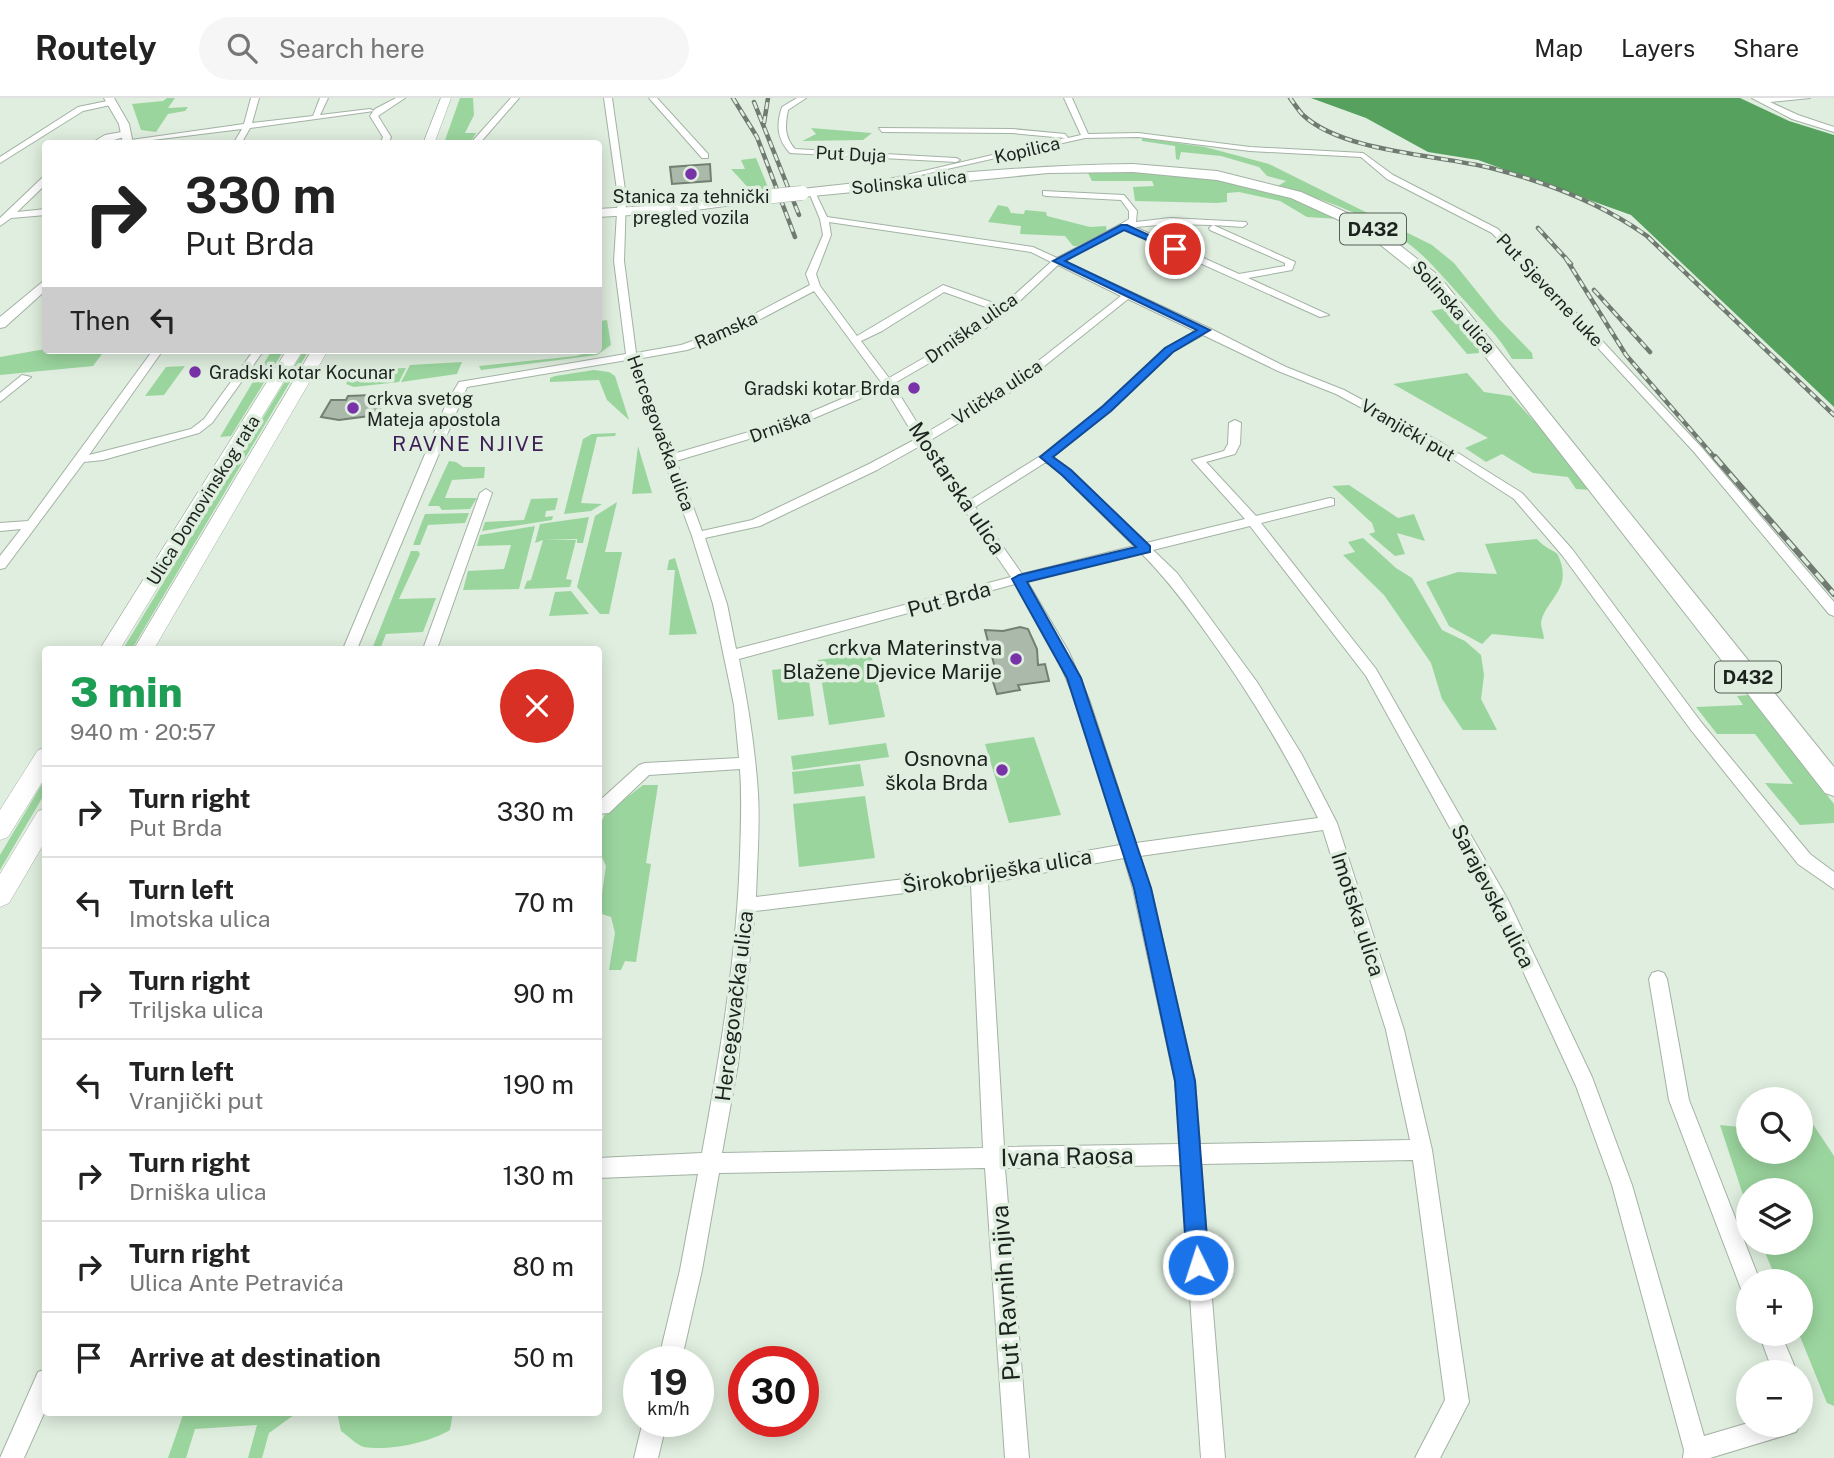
<!DOCTYPE html>
<meta charset="utf-8">
<style>
body{margin:0;font-family:"Public Sans",sans-serif;background:#f6f6f6;color:#222;height:100vh;display:flex;flex-direction:column;font-size:26px;white-space:nowrap}
*{box-sizing:border-box;margin:0}
p{font-size:23px;color:#767676}
.icon{flex:none;width:38px;height:38px;fill:none;stroke:currentColor;stroke-width:2;stroke-linecap:round;stroke-linejoin:round}
.map{position:relative;flex:1;overflow:hidden}
.sheet{position:absolute;left:42px;top:548px;width:560px;height:770px;display:flex;flex-direction:column;background:#fff;border-radius:7px;box-shadow:0 4px 18px #0003}
.sheet>*{flex:none}
.top-card{position:absolute;left:42px;top:42px;width:560px;height:214px;border-radius:7px;box-shadow:0 4px 18px #0003;background:#fff;color:#222;overflow:hidden}
.fabs{position:absolute;left:1736px;top:989px;display:grid;gap:14px}
.fabs a{display:grid;place-items:center;width:77px;height:77px;border-radius:50%;background:#fff;box-shadow:0 4px 18px #0003;font-size:35px}
.speed{position:absolute;left:623px;top:1248px;display:flex;gap:14px;font-size:35px;font-weight:700;text-align:center}
.speed>*{display:grid;place-content:center;width:91px;height:91px;border-radius:50%;background:#fff;box-shadow:0 4px 18px #0003;line-height:1}
.speed small{font-size:18px;font-weight:400}
.speed .limit{border:10px solid #d22;background:#fff;color:#111}
.pin{position:absolute;display:grid;place-items:center;width:60px;height:60px;color:#fff;margin:-30px;border:4px solid #fff;border-radius:50%;box-shadow:0 2px 7px #0007}
.me{position:absolute;width:77px;margin:-38px;rotate:356deg;stroke-linejoin:round;filter:drop-shadow(0 0 5px #0008)}
.turn{display:flex;align-items:center;gap:24px;height:147px;padding:0 28px;font-size:32px}
.turn .icon{width:91px;height:91px;stroke-width:2.5}
.turn b{display:block;font-size:49px;line-height:60px}
.then{display:flex;align-items:center;height:66px;padding:0 28px;background:#0003;gap:14px;font-size:26px}
.round{display:grid;place-items:center;flex:none;width:74px;height:74px;border-radius:37px;background:#f6f6f6}
.overview{display:flex;align-items:center;justify-content:space-between;height:119px;padding:0 28px}
h1{font-size:42px;font-weight:800;line-height:52px;color:#1e9e55}
ul{padding:0;list-style:none}
li{display:flex;align-items:center;gap:21px;height:91px;padding:0 28px;border-top:2px solid #e0e0e0}
li div{flex:1}
li b{display:block;font-size:26px}
li em{font-style:normal}
header{display:flex;align-items:center;gap:42px;box-sizing:border-box;height:98px;padding:0 35px;background:#fff;border-bottom:2px solid #e0e0e0}
header strong{font-size:33px}
nav{display:flex;gap:38px;margin-inline-start:auto;font-size:24px}
.search{width:490px;height:63px;background:#f6f6f6;display:flex;align-items:center;gap:18px;box-sizing:border-box;padding:0 24px;border-radius:38px;color:#767676;font-size:26px}
.map>svg:first-child{display:block}
.green{fill:#9bd59e}
.water{fill:#56a15e}
.building{fill:#abb9ab;stroke:#728072;stroke-width:2}
.lines{fill:none;stroke-linecap:round;stroke-linejoin:round}
.minor-casing{stroke:#a3b2a4;stroke-width:2}
.tertiary-casing{stroke:#a3b2a4;stroke-width:2}
.secondary-casing{stroke:#a3b2a4;stroke-width:1}
.primary-casing{stroke:#a3b2a4;stroke-width:2}
.minor{fill:#fff;fill-rule:evenodd}
.tertiary{fill:#fff;fill-rule:evenodd}
.secondary{fill:#fff;fill-rule:evenodd}
.primary{fill:#fff;fill-rule:evenodd}
.rail-far1-casing{stroke:#707a71;stroke-width:4.5}
.rail-casing{stroke:#707a71;stroke-width:6}
.rail-far1{stroke:#dfeedf;stroke-width:2.5;stroke-dasharray:7;stroke-linecap:butt}
.rail{stroke:#dfeedf;stroke-width:3.5;stroke-dasharray:11;stroke-linecap:butt}
.primary-bridge-casing{stroke:#a3b2a4;stroke-width:15;stroke-linecap:butt}
.primary-bridge{stroke:#fff;stroke-width:14}
.route{fill:#1a73e8;stroke:#114b97;stroke-width:2}
.poi-dot{fill:#7733a7;stroke:#dfeedf;stroke-width:2.5}
.labels{text-anchor:middle;dominant-baseline:central;stroke-width:7;stroke-linejoin:round;paint-order:stroke}
.far-street-label{font-size:18px;fill:#1c221d;stroke:#dfeedf}
.far-poi-label{font-size:18px;fill:#1c221d;stroke:#dfeedf;text-anchor:start}
.shield{fill:#dfeedf;stroke:#565f57;stroke-width:2}
.shield-label{font-size:19px;font-weight:bold;fill:#1c221d}
.far-quarter-label{font-size:21px;letter-spacing:2px;fill:#3f1f57;stroke:#dfeedf}
.street-label{font-size:21px;fill:#1c221d;stroke:#dfeedf}
.poi-label{font-size:21px;fill:#1c221d;stroke:#dfeedf;text-anchor:end}
.near-street-label{font-size:24px;fill:#1c221d;stroke:#dfeedf}
</style>
<header>
<strong>Routely</strong>
<div class="search"><svg class="icon" aria-label="search" viewBox="0 0 24 24"><circle cx="10" cy="10" r="6"/><path d="M15 15l6 6"/></svg>Search here</div>
<nav><a>Map</a><a>Layers</a><a>Share</a></nav>
</header>
<div class="map">
<svg width="1834" height="1360" viewBox="0 0 1834 1360">
<rect width="100%" height="100%" fill="#dfeedf"/>
<path class="green" d="M167 0H175L168 10 188 9 185 13 168 16 156 34 141 32 132 6 163 3Z
M460 0H473L474 17 465 35H476L470 45H444Z
M811 30 872 35 863 42 802 43 816 36Z
M1142 40 1205 49 1269 66 1432 147 1454 165 1499 221 1532 255 1533 261H1512C1499 238 1482 223 1465 203 1447 184 1430 162 1409 146 1370 117 1324 102 1278 88L1286 83 1267 78 1259 69 1221 58 1181 54 1179 62 1176 61 1175 48 1142 43Z
M756 60 770 94 753 95 731 71H745L741 62Z
M1087 73C1173 74 1262 81 1340 121L1307 119 1280 103 1239 94 1227 95V104L1217 105 1135 103 1133 89 1154 88 1152 83H1092Z
M998 107 1008 109 1011 115 1024 116 1025 112 1046 114 1047 118 1090 129 1106 128 1107 134 1077 148H1073L1065 138 1020 136 1021 128 988 124Z
M1437 193 1477 243 1479 255 1467 256 1431 213 1446 210Z
M607 222 611 247 597 257 481 272 479 268 576 258 598 252 600 223Z
M45 251 46 252H105L93 268 0 277V259Z
M272 252H284L231 338 220 339Z
M304 252H309L132 551H123Z
M462 264 457 276 401 284 410 267Z
M185 268 164 297 145 298 166 269Z
M406 270 399 284 354 289 346 286 354 272Z
M594 272 609 274 615 278 629 322 607 302 599 282 550 284V280L555 278Z
M1467 275 1484 294 1511 298 1555 346 1591 392 1576 391 1568 379 1533 375 1502 356 1486 364 1465 350 1488 340 1393 286Z
M616 335 615 338 597 339 581 405 602 406 591 413 564 416 583 341 592 336Z
M638 348 652 395 632 396Z
M449 363 456 364 463 369H485L484 380 452 382 445 400H477L470 411 442 412 439 408H428Z
M1349 387 1398 420 1414 416 1425 443 1397 435 1405 456 1395 458 1369 436 1375 434 1372 425 1332 388Z
M558 400 555 412 546 413 545 419 553 418 552 422 482 433 485 424 524 422 531 401Z
M617 404 605 454H622L609 516H600L577 489 595 418Z
M469 415 465 425 428 427 420 447H413L425 416Z
M589 419 583 445H577V441L545 442H576L566 481 572 482 570 489 524 491 527 483 531 482 543 442 535 445 540 426Z
M535 428 519 491 463 492 468 473 504 471 511 447 477 448 480 437Z
M1363 440 1396 470 1412 480 1442 532 1465 543 1481 557 1484 577 1481 601 1497 632H1463L1442 601 1431 565 1384 497 1343 457 1355 454 1348 444Z
M1537 441C1544 450 1556 453 1558 457 1574 492 1545 501 1541 525 1541 529 1544 537 1544 541L1492 536 1482 546 1449 528 1426 484 1458 474 1497 476 1485 446Z
M411 453H418L420 456 399 501 436 500 423 534 386 536 380 551H372Z
M675 460 697 536 669 537 675 472H667L669 462Z
M571 493 589 516 549 518 555 494Z
M871 555 885 619 829 627 818 562Z
M807 568 814 618 778 622 772 572Z
M1749 597 1834 706V725L1800 727 1765 685 1793 686 1755 636H1717L1696 609 1743 607 1737 598Z
M1034 639 1061 717 1009 725 985 646Z
M886 645 889 659 793 672 791 658Z
M860 666 864 688 794 696 792 674Z
M45 681V695L0 772V757Z
M643 687H658L646 765 651 766 636 864 625 863 621 872H609L615 835 611 819 599 815 606 768 598 751 601 725 605 716Z
M865 698 875 760 799 769 793 706Z
M1801 1008 1834 1058V1308L1827 1305 1799 1236H1801V1183H1777L1761 1145 1801 1144V1092H1748V1112L1720 1027 1748 1030V1054H1801Z
M184 1314H298L269 1335 262 1360H248L257 1327 195 1331 186 1360H168Z
M337 1314H453L450 1332C428 1345 389 1353 364 1349 357 1347 348 1338 341 1333Z"/>
<path class="water" d="M1311 0H1740L1789 23 1834 37V309L1631 117 1478 62 1428 54 1366 20Z"/>
<path class="building" d="M710 66 711 83 672 86 670 69Z
M372 297 370 301H385L377 317 339 322 321 319 331 302H346L348 298Z
M1020 529 1028 531 1037 551 1038 567 1045 566 1049 583 1018 587 1020 592 997 596 989 571 995 570 985 532 1003 533Z"/>
<g class="lines">
<g class="minor-casing">
<path id="minor" d="M251 0H259L252 25 313 18 320 0H328L320 17 370 11 374 13 250 30 241 46H233L242 31 128 45 124 43 244 26Z
M396 0H405L378 18 391 39 388 46H380L383 39 370 18 375 11Z
M511 0H519L479 46H470Z
M604 0H612L626 99 624 163 636 255 681 247 724 232 810 187 806 176 823 137 820 121 808 92H814L827 119 1033 149 1057 160 1121 126 1129 121V113L1121 102 1046 98 1043 97V93L1124 97 1137 113 1136 124 1170 120 1246 124 1247 126 1243 129 1213 127 1295 164 1292 172 1248 180 1329 217 1320 219 1124 131 1064 163 1209 230 1286 269 1344 292 1442 345 1522 395 1572 451 1701 624 1810 756 1834 774V791L1798 766 1691 632 1562 457 1514 401 1434 349 1336 296 1278 273 1203 237 1173 254 1111 312 1053 359 1071 372 1146 445 1245 421 1192 362 1224 353 1228 346 1229 325 1235 322 1241 325 1240 346 1235 356 1206 364 1256 418 1330 400 1334 401V407L1261 425 1376 571 1508 802 1592 979 1632 1087 1704 1338 1748 1325 1800 1326 1796 1334 1710 1360H1683L1684 1352 1612 1087 1576 988 1492 806 1366 578 1250 428 1153 452 1177 475 1257 584 1302 657 1337 725 1404 932 1432 1052 1469 1304 1440 1360H1415L1445 1302 1413 1062 1201 1066 1225 1360H1201L1181 1067 1005 1070 1029 1360H1005L985 1070 719 1075 702 1172 681 1264H658L680 1172 698 1076 598 1080V1060L702 1055C720 957 737 857 740 757 741 728 742 700 740 671L649 677 609 715 598 716V704L639 667 645 665 739 660 734 607 713 506 692 438 627 262 467 289 357 551H343L447 304 459 284 626 256 614 163 618 99ZM829 124 1031 154 1051 164 1002 208 943 187 857 238 820 188 816 176 831 137ZM1170 126 1213 127 1209 130 1210 132 1285 165V168L1239 176 1135 129ZM1058 167 1121 198 1009 286 924 336 893 286 969 242 1007 215ZM814 193 881 284 797 320 673 356 637 261 687 252 732 236ZM944 194 997 213 962 238 889 280 861 243 882 233ZM1128 201 1195 233 1165 250 1103 308 1042 357 970 402 929 343 1017 290ZM885 290 916 341 869 366 752 422 702 433 676 363 805 324ZM920 348 1011 479 736 551 727 506 705 440 760 428 877 372ZM1046 364 1063 378 1134 448 1022 476 975 409ZM1141 455C1167 481 1188 509 1209 539 1251 597 1286 656 1318 720L1136 745 1090 604 1069 554 1027 483ZM1015 486 1055 554 1076 604 1120 747 979 772 756 799C757 764 760 729 758 695 755 650 748 605 739 561ZM1323 732 1386 932 1410 1042 1200 1046 1195 983 1151 791 1140 758ZM1124 760 1133 791 1175 983 1180 1046 1004 1049 988 785ZM971 787 983 1050 722 1055 738 966 755 813Z
M649 0H657L708 56V60H702Z
M797 0H806L788 12C785 27 784 39 795 51L956 60 960 62 956 64 790 55C777 41 776 27 782 9Z
M1064 0H1072L1088 36 1138 35 1250 49 1363 55 1393 77 1498 131 1702 350 1834 504V518L1829 516 1694 354 1492 135 1387 81 1361 59 1250 53 1138 39 1085 40 872 88 868 86 1065 40 1012 35 882 34 879 30 1012 31 1065 36 1068 40 1081 37Z
M1752 0H1810L1770 4 1798 17 1834 29V34L1792 21Z
M112 2 115 6 83 13 0 65V59L78 9Z
M127 33 130 37 101 46H90L105 37Z
M43 79H46V86L17 114 46 111V117L11 120 0 128V120Z
M153 252H163L89 357 191 331 204 321 254 252H264L212 325 199 335 103 362 84 364 5 470 0 471V458L21 431 0 433V425L28 423Z
M22 277 31 279 0 304V295Z
M486 391 492 395 437 551H423L480 395Z
M1658 873 1664 875 1667 881 1689 1002 1760 1183H1748V1194L1741 1191 1738 1183 1669 1002 1649 881 1652 875Z
M1759 1236H1781L1797 1274H1773Z
M46 1271V1311L24 1360H0L38 1274Z
M643 1323H667L658 1360H634Z"/>
</g>
<g class="tertiary-casing">
<path id="tertiary" d="M104 0H114L129 26 133 46H123L119 26Z
M46 181V192L5 229 0 230V219Z"/>
</g>
<g class="secondary-casing">
<path id="secondary" d="M441 0H451L434 46H423Z
M287 252H303L120 551H100Z
M312 252H328L154 551H134Z
M46 650V678L8 739 0 742V712L38 652Z
M46 711V742L9 805 0 809V776L38 713Z"/>
</g>
<g class="primary-casing">
<path id="primary" d="M1133 66 1217 73 1301 94 1374 127 1439 178 1834 669V698L1825 695 1427 184 1363 133 1291 100 1217 82 1133 74 1048 75 802 99 795 95 802 91C913 79 1022 67 1133 66Z
M764 95 769 96V102L681 114 598 119V111L681 106Z"/>
</g>
<use href="#minor" class="minor"/>
<use href="#tertiary" class="tertiary"/>
<use href="#secondary" class="secondary"/>
<use href="#primary" class="primary"/>
<g class="rail-far1-casing">
<path id="rail-far1" d="M733 0 757 39 795 139
M1290 0C1294 5 1298 12 1303 17 1342 54 1439 57 1491 70 1546 84 1601 105 1647 138L1834 317
M754 4 799 117
M764 25 768 0
M1538 130 1571 166
M1565 159 1626 257 1716 361
M1594 192 1650 254"/>
</g>
<g class="rail-casing">
<path id="rail" d="M1715 359 1834 496"/>
</g>
<use href="#rail-far1" class="rail-far1"/>
<use href="#rail" class="rail"/>
<g class="primary-bridge-casing">
<path id="primary-bridge" d="M764 99 802 95"/>
</g>
<use href="#primary-bridge" class="primary-bridge"/>
</g>
<path class="route" d="M1121 127H1127L1179 151 1172 153 1124 132 1065 163 1210 232 1173 254 1111 313 1053 359 1071 372 1150 448V454L1027 484 1081 580 1151 790 1195 983 1209 1167 1206 1174 1198 1178 1191 1174 1187 1167 1175 983 1134 790 1067 580 1012 481 1019 477 1136 449 1062 377 1040 359 1103 308 1165 250 1197 232 1053 163Z"/>
<g class="poi-dot">
<circle cx="691" cy="76" r="7"/>
<circle cx="195" cy="274" r="7"/>
<circle cx="914" cy="290" r="7"/>
<circle cx="353" cy="310" r="7"/>
<circle cx="1016" cy="561" r="7"/>
<circle cx="1002" cy="672" r="7"/>
</g>
<g class="labels">
<g class="far-street-label">
<text transform="translate(1027 52) rotate(-13)">Kopilica</text>
<text transform="translate(851 56) rotate(3)">Put Duja</text>
<text transform="translate(909 84) rotate(-6)">Solinska ulica</text>
<text transform="translate(1550 192) rotate(47)">Put Sjeverne luke</text>
<text transform="translate(1454 209) rotate(49)">Solinska ulica</text>
<text transform="translate(971 230) rotate(-35)">Drniška ulica</text>
<text transform="translate(726 232) rotate(-24)">Ramska</text>
<text transform="translate(997 294) rotate(-33)">Vrlička ulica</text>
<text transform="translate(780 328) rotate(-20)">Drniška</text>
<text transform="translate(1408 332) rotate(30)">Vranjički put</text>
<text transform="translate(661 335) rotate(70)">Hercegovačka ulica</text>
<text transform="translate(203 402) rotate(-58)">Ulica Domovinskog rata</text>
</g>
<g class="far-poi-label">
<text x="691" y="98" text-anchor="middle">Stanica za tehnički<tspan x="691" dy="21">pregled vozila</tspan></text>
<text x="209" y="274">Gradski kotar Kocunar</text>
<text x="900" y="290" text-anchor="end">Gradski kotar Brda</text>
<text x="367" y="300">crkva svetog<tspan x="367" dy="21">Mateja apostola</tspan></text>
</g>
<g class="shield">
<rect x="1340" y="115.5" width="66" height="31" rx="5"/>
<rect x="1715" y="563.5" width="66" height="31" rx="5"/>
</g>
<g class="shield-label">
<text x="1373" y="131">D432</text>
<text x="1748" y="579">D432</text>
</g>
<g class="far-quarter-label">
<text x="469" y="345">RAVNE NJIVE</text>
</g>
<g class="street-label">
<text transform="translate(957 390) rotate(56)">Mostarska ulica</text>
<text transform="translate(949 501) rotate(-15)">Put Brda</text>
<text transform="translate(997 773) rotate(-9)">Širokobriješka ulica</text>
<text transform="translate(1493 798) rotate(63)">Sarajevska ulica</text>
<text transform="translate(1358 816) rotate(72)">Imotska ulica</text>
<text transform="translate(734 908) rotate(-83)">Hercegovačka ulica</text>
</g>
<g class="poi-label">
<text x="1002" y="549">crkva Materinstva<tspan x="1002" dy="24">Blažene Djevice Marije</tspan></text>
<text x="988" y="660">Osnovna<tspan x="988" dy="24">škola Brda</tspan></text>
</g>
<g class="near-street-label">
<text transform="translate(1067 1058) rotate(-1)">Ivana Raosa</text>
<text transform="translate(1005 1195) rotate(-94)">Put Ravnih njiva</text>
</g>
</g>
</svg>
<div class="fabs">
<a><svg class="icon" aria-label="search" viewBox="0 0 24 24"><circle cx="10" cy="10" r="6"/><path d="M15 15l6 6"/></svg></a>
<a><svg class="icon" aria-label="layers" viewBox="0 0 24 24"><path d="M12 4l9 5-9 5-9-5zM3 14l9 5 9-5"/></svg></a>
<a>+</a>
<a>−</a>
</div>
<div class="speed"><div>19<small>km/h</small></div><div class="limit">30</div></div>
<div class="pin" style="left:1175px;top:151px;background:#d93025"><svg class="icon" aria-label="arrive" viewBox="0 0 24 24"><path d="M6 21V4h12l-3 4 3 4H6"/></svg></div>
<svg class="me" style="left:1198px;top:1167px" viewBox="-20 -20 40 40"><circle r="17" fill="#1a73e8" stroke="#fff" stroke-width="3"/><path d="M0-11L8 9 0 5-8 9z" fill="#fff"/></svg>
<div class="top-card">
<div class="turn"><svg class="icon" aria-label="right" viewBox="0 0 24 24"><path d="M7 20v-9h11M14 6l5 5-5 5"/></svg><div><b>330 m</b>Put Brda</div></div>
<div class="then">Then<svg class="icon" aria-label="left" viewBox="0 0 24 24"><path d="M17 20v-9H6M10 6l-5 5 5 5"/></svg></div>
</div>
<section class="sheet">
<div class="overview"><div><h1>3 min</h1><p>940 m · 20:57</p></div><a class="round" style="background:#d93025;color:#fff"><svg class="icon" aria-label="close" viewBox="0 0 24 24"><path d="M6 6l12 12M18 6L6 18"/></svg></a></div>
<ul>
<li><svg class="icon" aria-label="right" viewBox="0 0 24 24"><path d="M7 20v-9h11M14 6l5 5-5 5"/></svg><div><b>Turn right</b><p>Put Brda</p></div><em>330 m</em></li>
<li><svg class="icon" aria-label="left" viewBox="0 0 24 24"><path d="M17 20v-9H6M10 6l-5 5 5 5"/></svg><div><b>Turn left</b><p>Imotska ulica</p></div><em>70 m</em></li>
<li><svg class="icon" aria-label="right" viewBox="0 0 24 24"><path d="M7 20v-9h11M14 6l5 5-5 5"/></svg><div><b>Turn right</b><p>Triljska ulica</p></div><em>90 m</em></li>
<li><svg class="icon" aria-label="left" viewBox="0 0 24 24"><path d="M17 20v-9H6M10 6l-5 5 5 5"/></svg><div><b>Turn left</b><p>Vranjički put</p></div><em>190 m</em></li>
<li><svg class="icon" aria-label="right" viewBox="0 0 24 24"><path d="M7 20v-9h11M14 6l5 5-5 5"/></svg><div><b>Turn right</b><p>Drniška ulica</p></div><em>130 m</em></li>
<li><svg class="icon" aria-label="right" viewBox="0 0 24 24"><path d="M7 20v-9h11M14 6l5 5-5 5"/></svg><div><b>Turn right</b><p>Ulica Ante Petravića</p></div><em>80 m</em></li>
<li><svg class="icon" aria-label="arrive" viewBox="0 0 24 24"><path d="M6 21V4h12l-3 4 3 4H6"/></svg><div><b>Arrive at destination</b></div><em>50 m</em></li>
</ul>
</section>
</div>
